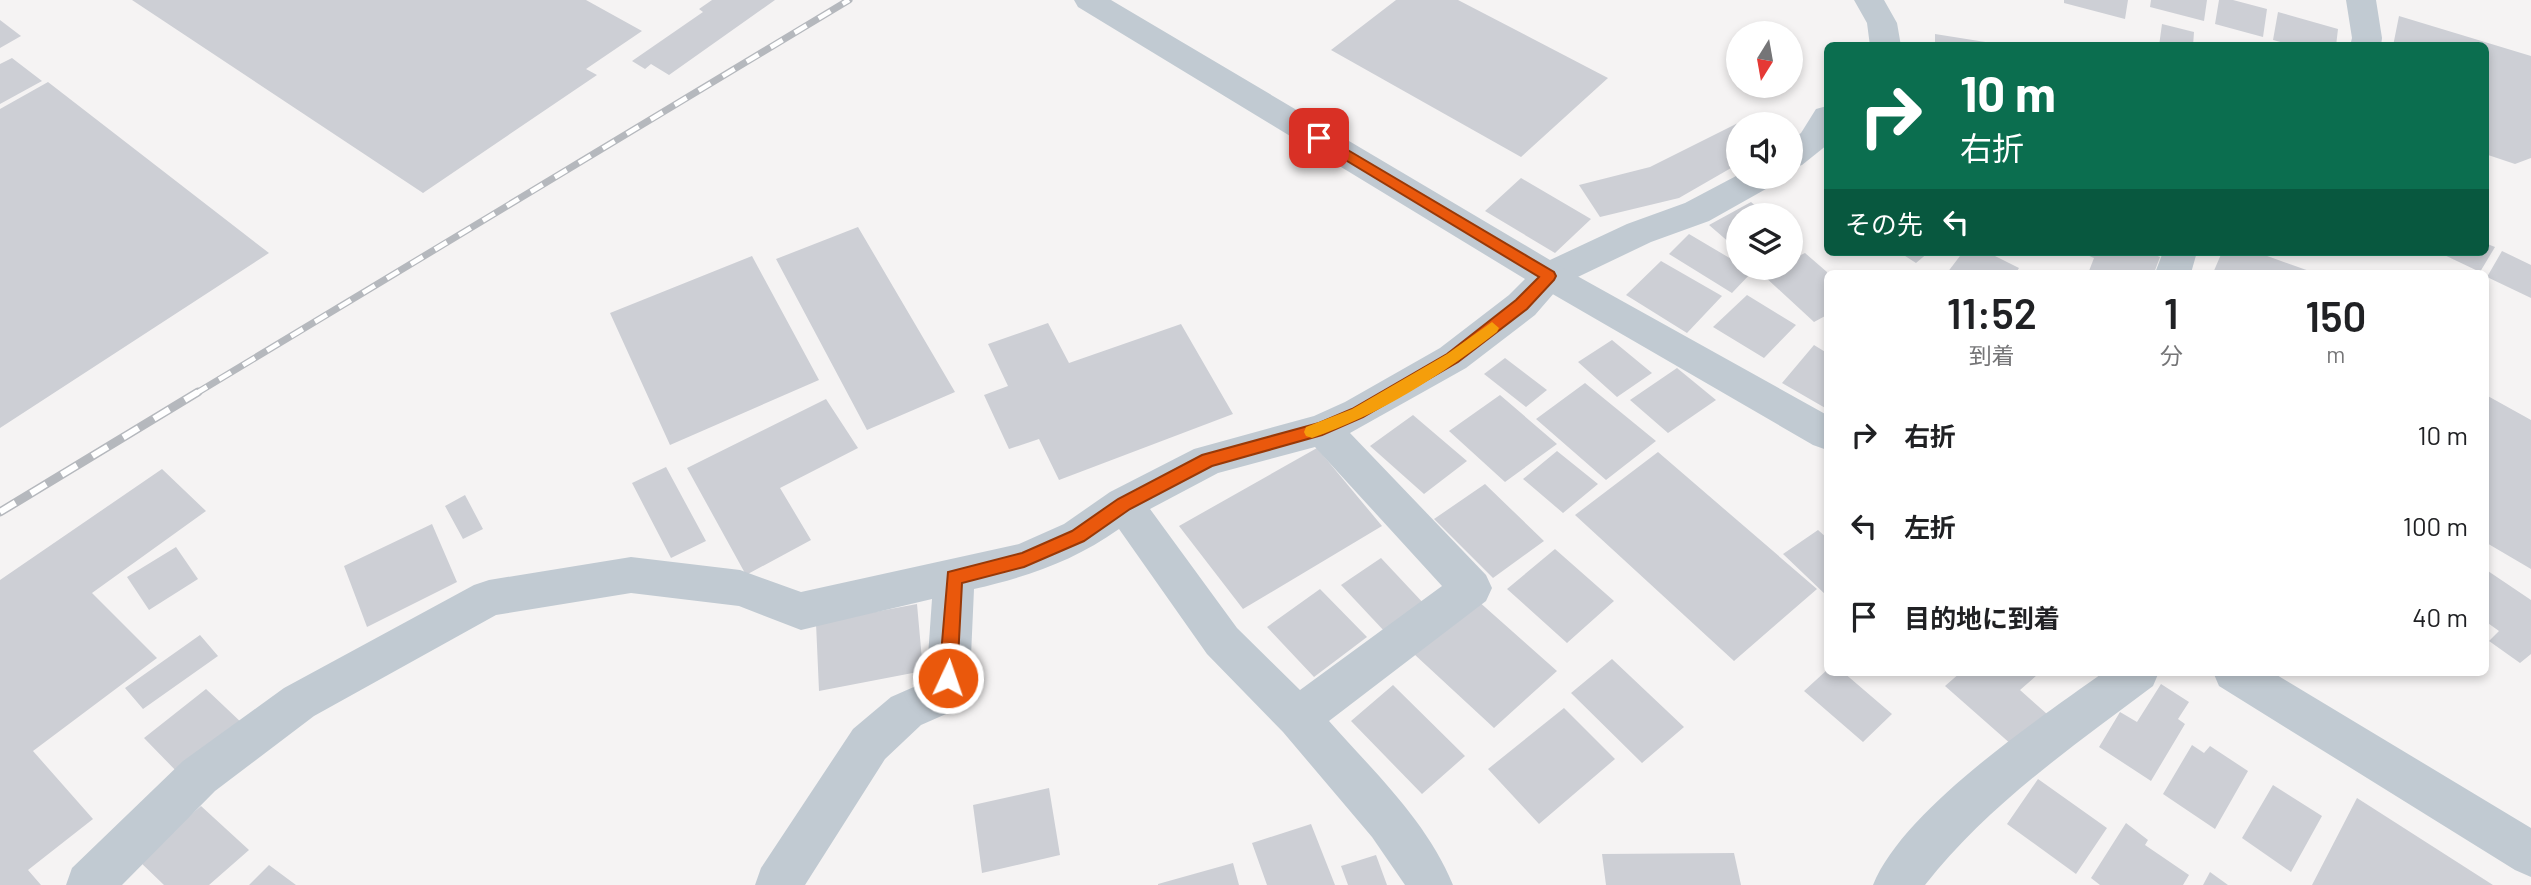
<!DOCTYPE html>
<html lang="ja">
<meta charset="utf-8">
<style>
body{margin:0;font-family:Barlow,"Noto Sans JP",sans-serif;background:#f2f2f2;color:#202124;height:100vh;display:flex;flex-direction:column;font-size:26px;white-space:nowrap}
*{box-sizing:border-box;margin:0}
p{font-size:23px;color:#757577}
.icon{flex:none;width:38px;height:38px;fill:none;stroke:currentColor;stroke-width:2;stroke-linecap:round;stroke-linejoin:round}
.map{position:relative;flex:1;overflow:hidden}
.details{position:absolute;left:1824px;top:270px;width:665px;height:406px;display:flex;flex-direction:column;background:#fff;border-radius:10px;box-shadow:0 4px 10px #0003}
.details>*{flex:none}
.guide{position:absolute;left:1824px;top:42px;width:665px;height:214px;border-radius:10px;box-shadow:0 4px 10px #0003;background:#0b6e4f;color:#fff;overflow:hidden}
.needle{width:46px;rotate:191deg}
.buttons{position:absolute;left:1726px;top:21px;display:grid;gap:14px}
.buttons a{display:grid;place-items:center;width:77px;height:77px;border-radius:50%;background:#fff;box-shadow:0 4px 10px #0003;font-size:35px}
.pin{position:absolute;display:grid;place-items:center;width:60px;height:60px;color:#fff;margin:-30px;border-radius:14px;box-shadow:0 4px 10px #0006}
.me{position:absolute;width:77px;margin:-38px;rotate:3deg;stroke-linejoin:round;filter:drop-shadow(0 0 5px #0008)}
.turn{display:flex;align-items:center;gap:24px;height:147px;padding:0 21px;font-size:32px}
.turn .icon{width:91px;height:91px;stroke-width:2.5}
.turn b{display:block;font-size:49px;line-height:60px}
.then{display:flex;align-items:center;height:66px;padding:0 21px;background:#0003;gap:14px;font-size:26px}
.eta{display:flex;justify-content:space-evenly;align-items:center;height:119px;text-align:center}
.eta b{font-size:42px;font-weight:600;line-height:49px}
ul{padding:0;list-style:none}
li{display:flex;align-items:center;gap:21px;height:91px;padding:0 21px}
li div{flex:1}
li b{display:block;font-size:26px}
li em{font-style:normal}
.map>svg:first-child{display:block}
.building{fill:#cdcfd5}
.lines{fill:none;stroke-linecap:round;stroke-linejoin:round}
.minor{fill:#c1cad2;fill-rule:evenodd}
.tertiary{fill:#c1cad2;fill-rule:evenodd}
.rail-far1-casing{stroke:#b5b8bd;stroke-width:7}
.rail-casing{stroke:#b5b8bd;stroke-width:9}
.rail-far1{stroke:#fff;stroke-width:4.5;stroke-dasharray:14;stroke-linecap:butt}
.rail{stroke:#fff;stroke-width:6;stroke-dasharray:18;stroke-linecap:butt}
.route{fill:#ea580c;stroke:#983908;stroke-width:2}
.slow{fill:#f59e0b}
</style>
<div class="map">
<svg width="2531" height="885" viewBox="0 0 2531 885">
<rect width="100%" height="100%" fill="#f5f3f3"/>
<path class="building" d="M132 0H586L642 31 586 69 597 75 423 193Z
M712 0H775L669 75 651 64 645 69 632 61 703 12 699 9Z
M1396 0H1458L1608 78 1521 157 1331 50Z
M2064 0H2128L2125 19 2064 3Z
M2151 0H2207L2204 21 2150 7Z
M2219 0H2233L2267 9 2263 37 2215 24Z
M2278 12 2338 29 2336 46H2295L2273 40Z
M2399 16 2531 56V158L2515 164 2485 154V46H2393Z
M0 20 21 36 0 48Z
M2162 24 2194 32 2193 46H2159Z
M1935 34 1998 44V46H1935Z
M12 58 42 81 0 104V64Z
M48 82 269 253 0 428V109Z
M1752 116 1760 124H1738V164L1679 198 1600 217 1579 185 1650 167Z
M1521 178 1591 219 1555 253 1485 211Z
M1751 202 1766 215H1738V250L1709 225Z
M858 227 955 392 867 430 776 259Z
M1689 234 1738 263V268L1752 272 1732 293 1669 254Z
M2485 243 2495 247 2480 272 2438 252H2485Z
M2502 251 2531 265V298L2487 277Z
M1899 252H1929L1916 263Z
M1963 252H1987L2019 268 2016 273H1947Z
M2080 252H2148L2160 257 2154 273H2095L2089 271 2094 258Z
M2222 252H2256L2315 273H2213Z
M1805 253 1827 272V315L1814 322 1763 275 1776 268H1790V260Z
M752 256 819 380 670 445 610 313Z
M1661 261 1722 296 1687 333 1626 295Z
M1747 295 1796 325 1764 358 1713 327Z
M1048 323 1069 363 1181 324 1233 414 1059 480 1039 439 1009 449 984 395 1008 386 988 344Z
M1612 340 1652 373 1617 397 1578 362Z
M1814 345 1827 353V409L1782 383Z
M1505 358 1547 390 1526 407 1484 374Z
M1677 368 1716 400 1668 433 1630 400Z
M1585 383 1656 441 1606 480 1536 419Z
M1500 395 1557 444 1505 482 1449 431Z
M2486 395 2531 420V569L2485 542Z
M826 399 858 448 780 488 811 540 746 575 687 468Z
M1413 415 1467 461 1424 494 1370 446Z
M1317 448 1382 526 1243 609 1179 526Z
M1557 451 1598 484 1563 513 1523 479Z
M1658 452 1817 589 1734 661 1575 515Z
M666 467 706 541 671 558 632 483Z
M162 469 206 511 92 593 157 658 33 751 93 819 28 870 41 885H0V580Z
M1485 484 1544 541 1493 578 1434 519Z
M465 495 483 529 463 539 445 506Z
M432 524 457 582 367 627 344 566Z
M1818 530 1827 538V596L1783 554Z
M176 547 198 579 149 610 127 577Z
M1555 549 1614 601 1567 643 1507 589Z
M1381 558 1426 606 1386 633 1341 585Z
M2485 569 2531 600V654L2520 663 2489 641 2499 631 2485 621Z
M1320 589 1367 637 1314 677 1267 627Z
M1477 600 1557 671 1494 728 1414 654Z
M917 604 923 671 819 691 816 623Z
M200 635 218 656 143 709 125 688Z
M1612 659 1684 727 1642 763 1571 693Z
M1827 670 1843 672 1892 714 1863 742 1804 691Z
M1961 672H2034L2037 675 2020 690 2047 714 2012 745 1945 686Z
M2161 684 2189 702 2178 719 2185 724 2151 781 2099 747 2120 712 2137 722Z
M1393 685 1465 756 1422 794 1351 721Z
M206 689 244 725 182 777 144 738Z
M1564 708 1615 759 1539 824 1488 769Z
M2192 745 2204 753 2210 746 2248 771 2215 829 2163 794Z
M2038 779 2107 828 2076 874 2007 824Z
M2273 785 2322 816 2291 872 2242 838Z
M1049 788 1060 855 982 873 973 805Z
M2357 798 2493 885H2312Z
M201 806 249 850 209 885H164L138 860Z
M2126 823 2148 840 2145 845 2189 875 2183 885H2100L2091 878Z
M1311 824 1335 885H1267L1252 843Z
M1734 853 1741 885H1606L1602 854Z
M1376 855 1387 885H1348L1341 866Z
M1233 863 1239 885H1158V884Z
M269 865 296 885H249Z
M2210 872 2228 885H2203Z"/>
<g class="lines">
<path class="minor" d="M1074 0H1111L1550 260 1627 224 1685 203 1738 175 1778 177 1773 185 1709 221 1651 242 1561 285 1535 315 1466 368 1350 433 1486 575 1492 588 1486 601 1329 721C1374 772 1427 821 1453 885H1405L1372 837 1283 732 1207 654 1119 529C1074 561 1027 577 974 589L970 678 963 692 946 714 921 725 885 759 805 885H755L761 868 853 729 891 697 916 686 927 671 932 599 801 630 739 606 631 593 496 615 314 716 215 791 122 885H66L72 868 183 761 284 688 474 585 489 580 631 557 740 570 801 592 1019 544 1064 524 1110 492 1194 449 1314 416 1345 402 1440 348 1509 295 1525 279 1078 7ZM1315 447 1442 586 1300 690 1237 628 1150 509 1218 473Z
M1854 0H1884L1897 23 1901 46H1870L1867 23Z
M2346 0H2376L2382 38 2381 46H2350L2352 38Z
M1827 106V145L1802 165 1790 169V141L1801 133 1816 109Z
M2163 252H2197L2191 273H2155Z
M2104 672H2159L2153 686C2073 746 1988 805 1925 885H1873C1904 809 2037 720 2104 672Z"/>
<path class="tertiary" d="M1549 263 1561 267 1827 415V450L1813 445 1537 285 1531 276 1537 267Z
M2213 672H2272L2531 828V877L2515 870 2219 686Z"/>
<g class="rail-far1-casing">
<path id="rail-far1" d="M195 394 849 0"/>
</g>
<g class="rail-casing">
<path id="rail" d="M0 512 198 392"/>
</g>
<use href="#rail-far1" class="rail-far1"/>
<use href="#rail" class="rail"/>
</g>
<path class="route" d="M1319 133 1554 272 1556 276 1554 280 1527 309 1458 362 1363 417 1322 435 1212 466 1130 509 1084 541 1024 567 962 583 957 678 954 684 948 686 942 684 939 678 948 572 1022 553 1072 531 1118 499 1202 455 1319 423 1352 409 1447 354 1516 300 1539 277 1314 141V135Z"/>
<path class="slow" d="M1492 322 1499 328 1497 332C1442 375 1379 415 1312 438L1306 436 1304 432 1306 427 1352 409 1447 354Z"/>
</svg>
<div class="buttons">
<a><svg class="needle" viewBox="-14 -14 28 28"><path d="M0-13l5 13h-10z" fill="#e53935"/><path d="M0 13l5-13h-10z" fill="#757577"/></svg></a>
<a><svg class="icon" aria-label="sound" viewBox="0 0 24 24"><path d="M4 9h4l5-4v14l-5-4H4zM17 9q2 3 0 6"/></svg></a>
<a><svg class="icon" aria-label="layers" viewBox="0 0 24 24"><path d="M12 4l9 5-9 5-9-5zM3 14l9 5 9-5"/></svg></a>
</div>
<div class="pin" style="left:1319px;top:138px;background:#d93025"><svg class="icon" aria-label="arrive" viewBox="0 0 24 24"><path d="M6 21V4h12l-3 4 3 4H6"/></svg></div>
<svg class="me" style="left:948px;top:678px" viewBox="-20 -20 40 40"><circle r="17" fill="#ea580c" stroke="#fff" stroke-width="3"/><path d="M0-11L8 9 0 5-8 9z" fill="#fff"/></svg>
<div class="guide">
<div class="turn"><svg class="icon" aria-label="right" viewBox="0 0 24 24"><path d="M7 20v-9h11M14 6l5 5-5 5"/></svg><div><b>10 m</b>右折</div></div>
<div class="then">その先<svg class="icon" aria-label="left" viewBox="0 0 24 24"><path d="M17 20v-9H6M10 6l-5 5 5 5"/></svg></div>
</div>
<section class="details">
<div class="eta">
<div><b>11:52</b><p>到着</p></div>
<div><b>1</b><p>分</p></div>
<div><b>150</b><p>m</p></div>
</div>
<ul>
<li><svg class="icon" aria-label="right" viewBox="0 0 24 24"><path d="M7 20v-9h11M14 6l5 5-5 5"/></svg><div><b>右折</b></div><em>10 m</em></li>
<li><svg class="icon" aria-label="left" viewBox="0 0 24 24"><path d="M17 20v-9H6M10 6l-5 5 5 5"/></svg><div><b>左折</b></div><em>100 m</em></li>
<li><svg class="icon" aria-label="arrive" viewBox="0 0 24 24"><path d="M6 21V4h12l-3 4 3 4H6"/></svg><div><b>目的地に到着</b></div><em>40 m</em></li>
</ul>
</section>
</div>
